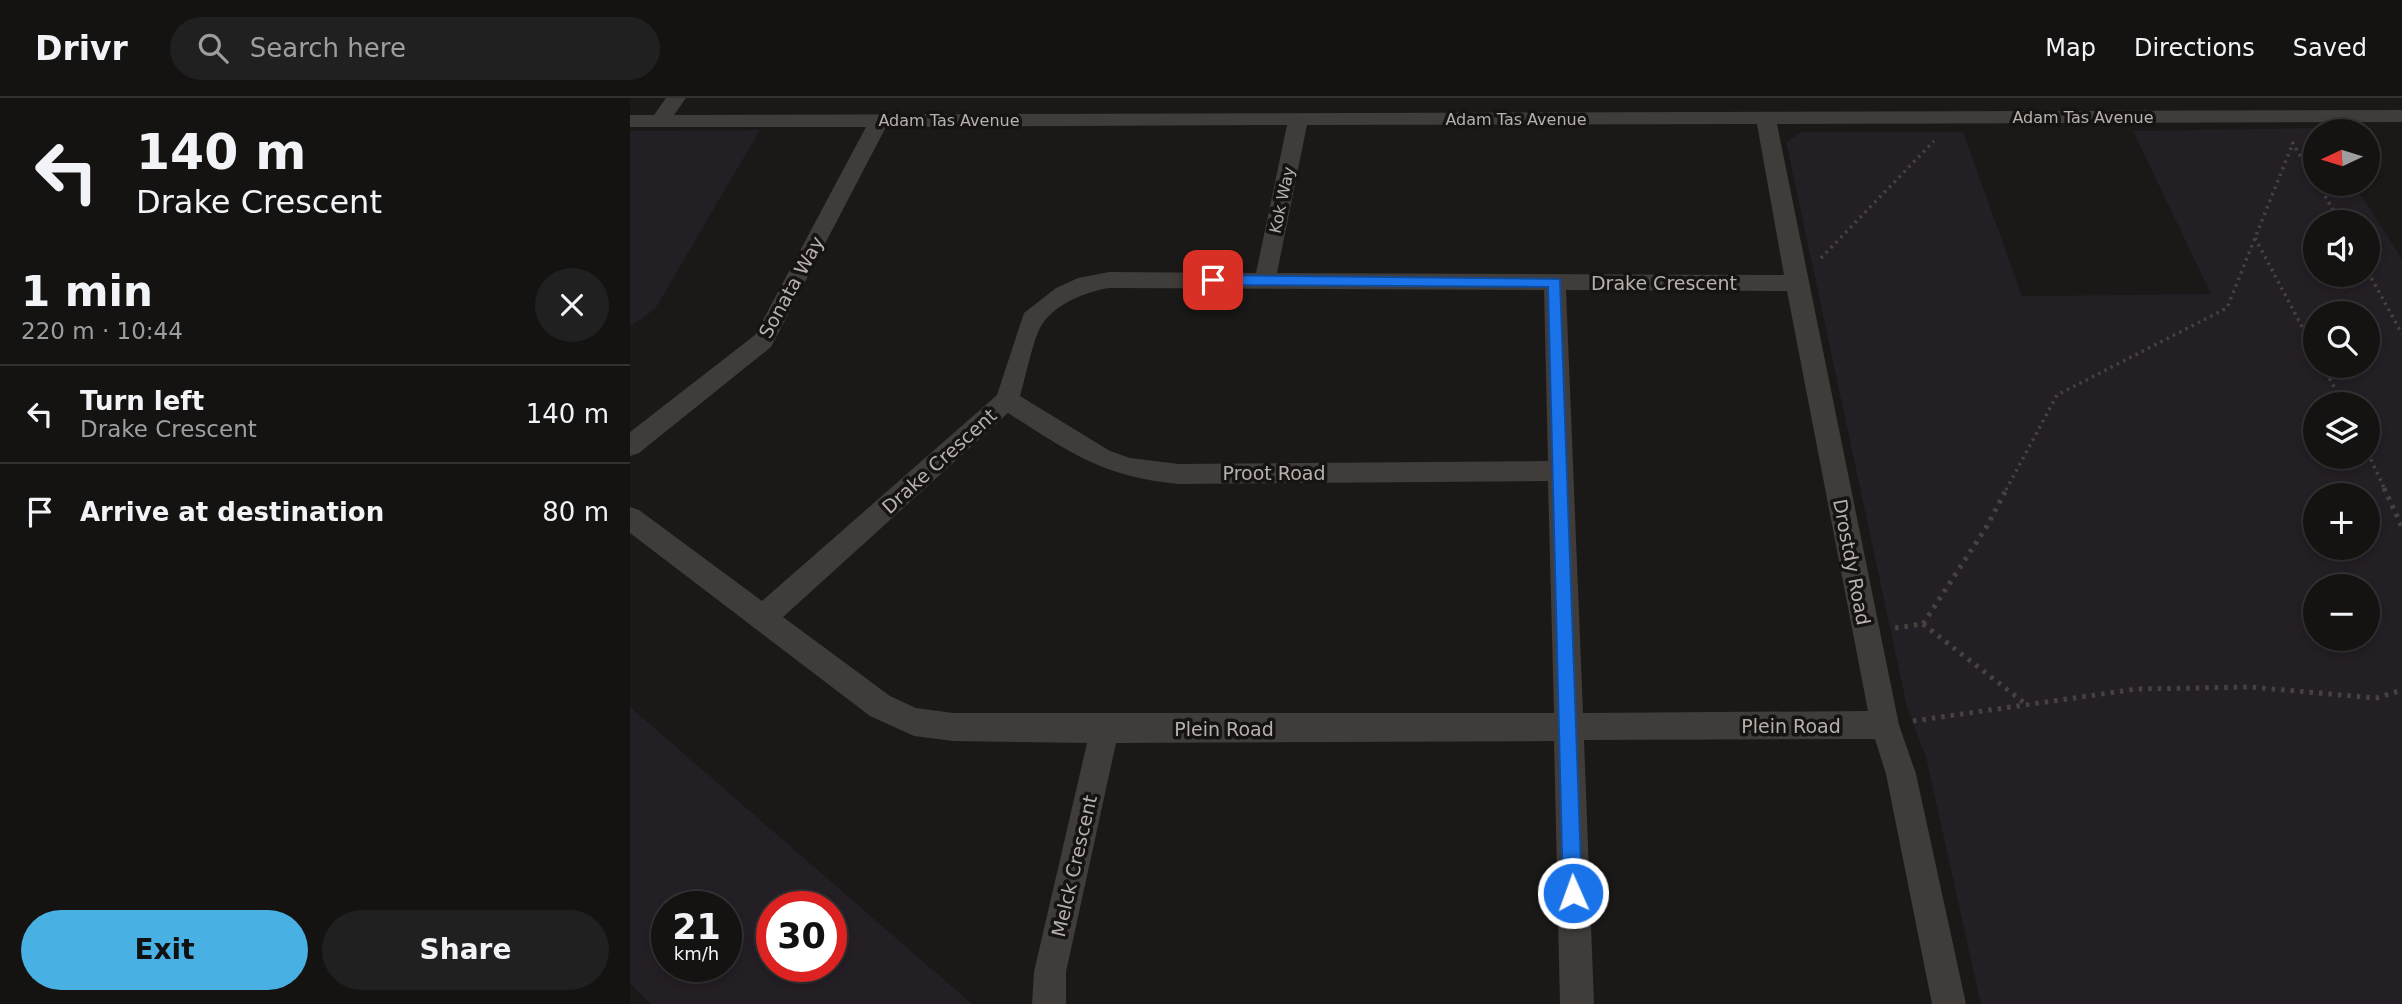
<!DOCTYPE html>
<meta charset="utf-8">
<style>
body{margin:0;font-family:"DejaVu Sans",sans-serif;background:#212020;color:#f1f3f6;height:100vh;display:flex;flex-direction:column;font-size:26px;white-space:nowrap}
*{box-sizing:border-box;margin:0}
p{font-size:23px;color:#9d9e9f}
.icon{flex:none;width:38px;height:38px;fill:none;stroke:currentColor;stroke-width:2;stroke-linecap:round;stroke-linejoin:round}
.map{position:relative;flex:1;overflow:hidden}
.sheet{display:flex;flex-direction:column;background:#141312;width:630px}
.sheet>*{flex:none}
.guide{background:#141312;color:#f1f3f6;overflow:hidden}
.needle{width:46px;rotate:266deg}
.tools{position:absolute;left:1673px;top:21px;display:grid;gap:14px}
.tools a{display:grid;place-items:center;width:77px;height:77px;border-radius:50%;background:#141312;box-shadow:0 4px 10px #0003,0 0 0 2px #333232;font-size:35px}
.speed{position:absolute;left:21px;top:793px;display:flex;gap:14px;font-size:35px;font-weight:700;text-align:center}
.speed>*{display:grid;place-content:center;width:91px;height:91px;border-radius:50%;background:#141312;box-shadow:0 4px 10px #0003,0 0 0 2px #333232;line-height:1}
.speed small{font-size:18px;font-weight:400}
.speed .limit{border:10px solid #d22;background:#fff;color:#111}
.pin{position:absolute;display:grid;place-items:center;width:60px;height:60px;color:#fff;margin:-30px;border-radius:14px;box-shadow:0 4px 10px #0006}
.me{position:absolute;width:77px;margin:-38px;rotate:358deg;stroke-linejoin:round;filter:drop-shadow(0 0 5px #0008)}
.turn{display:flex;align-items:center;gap:24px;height:147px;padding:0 21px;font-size:32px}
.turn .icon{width:91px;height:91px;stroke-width:2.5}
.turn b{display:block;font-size:49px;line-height:60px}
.round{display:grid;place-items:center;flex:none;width:74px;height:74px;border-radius:37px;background:#212020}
.head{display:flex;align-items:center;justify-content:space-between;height:119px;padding:0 21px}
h1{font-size:42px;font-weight:700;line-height:52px}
.action{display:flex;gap:14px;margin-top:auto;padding:14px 21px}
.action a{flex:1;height:80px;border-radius:42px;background:#48b0e3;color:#111;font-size:28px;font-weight:700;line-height:80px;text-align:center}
.action a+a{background:#212020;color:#f1f3f6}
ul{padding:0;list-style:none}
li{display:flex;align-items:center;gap:21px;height:98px;padding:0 21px;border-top:2px solid #333232}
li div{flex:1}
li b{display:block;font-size:26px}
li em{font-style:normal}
header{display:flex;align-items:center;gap:42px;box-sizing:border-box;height:98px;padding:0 35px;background:#141312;border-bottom:2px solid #333232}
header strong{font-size:33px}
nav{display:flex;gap:38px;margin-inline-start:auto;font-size:24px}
.search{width:490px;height:63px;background:#212020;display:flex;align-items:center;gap:18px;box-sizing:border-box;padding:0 24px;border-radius:38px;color:#9d9e9f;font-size:26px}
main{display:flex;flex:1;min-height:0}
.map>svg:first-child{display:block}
.green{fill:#241e25;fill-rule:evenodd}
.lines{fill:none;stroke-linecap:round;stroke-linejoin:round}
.path-far1{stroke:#464240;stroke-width:3.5;stroke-dasharray:2.5 4.5;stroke-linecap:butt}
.path{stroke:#464240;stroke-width:5;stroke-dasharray:3.5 6;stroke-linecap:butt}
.street{fill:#3f3c3a;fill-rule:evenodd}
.route{fill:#1a73e8;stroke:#114b97;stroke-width:2}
.labels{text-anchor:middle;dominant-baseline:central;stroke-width:7;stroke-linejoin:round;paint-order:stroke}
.far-street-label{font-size:16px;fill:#b9b0ac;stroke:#151413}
.street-label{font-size:19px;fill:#b9b0ac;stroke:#151413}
</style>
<header>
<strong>Drivr</strong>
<div class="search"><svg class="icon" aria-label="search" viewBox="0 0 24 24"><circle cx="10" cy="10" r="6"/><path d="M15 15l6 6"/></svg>Search here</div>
<nav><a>Map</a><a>Directions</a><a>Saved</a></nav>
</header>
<main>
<section class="sheet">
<div class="guide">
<div class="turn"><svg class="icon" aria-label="left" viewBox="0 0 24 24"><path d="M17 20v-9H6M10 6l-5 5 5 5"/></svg><div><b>140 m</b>Drake Crescent</div></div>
</div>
<div class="head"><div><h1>1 min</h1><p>220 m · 10:44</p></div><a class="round"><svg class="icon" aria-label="close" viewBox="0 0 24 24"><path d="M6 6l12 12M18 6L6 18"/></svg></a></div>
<ul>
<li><svg class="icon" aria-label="left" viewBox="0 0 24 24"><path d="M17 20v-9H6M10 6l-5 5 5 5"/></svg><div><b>Turn left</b><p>Drake Crescent</p></div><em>140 m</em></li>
<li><svg class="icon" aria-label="arrive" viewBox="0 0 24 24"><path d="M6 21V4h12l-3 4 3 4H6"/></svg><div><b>Arrive at destination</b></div><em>80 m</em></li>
</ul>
<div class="action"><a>Exit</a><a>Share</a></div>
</section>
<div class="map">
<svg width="1772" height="906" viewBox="0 0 1772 906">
<rect width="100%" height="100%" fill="#1a1918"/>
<path class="green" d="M1687 30 1690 33H1685V86H1724L1772 161V906H1351L1296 659 1277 609 1156 44 1172 34H1333L1392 198 1581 196 1503 33ZM1685 124H1738V177H1685ZM1685 215H1738V268H1685ZM1685 306H1738V359H1685ZM1685 397H1738V450H1685ZM1685 488H1738V541H1685Z
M130 32 25 211 0 229V33Z
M0 609 342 906H21L0 885ZM37 808H96V868H37ZM142 808H201V868H142Z"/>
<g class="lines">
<path class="path-far1" d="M1662 44 1685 82
M1688 86 1710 124
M1625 140 1685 253
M1191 160 1304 43
M1738 174 1772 236
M1693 268 1713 306
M1738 355 1755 392
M1376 392 1427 297 1597 210 1663 45"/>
<path class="path" d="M1754 390 1772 429
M1293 526 1397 607
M1265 530 1293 526 1357 428 1377 390
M1283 623 1507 591 1620 589 1746 600 1772 592"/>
<path class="street" d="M36 0H56L44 17 1772 12V24L1147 26 1269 627 1286 676 1336 906H1302L1256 676 1245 641 954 642 964 906H930L924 643 486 645 436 874V906H402L404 874 457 645 323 643 284 638 240 618 0 435V409L9 412 132 503 367 297 394 215 426 190 448 180 479 174 626 175 657 27 256 29 141 249 9 355 0 358V334L125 237 236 29H0V17H24ZM1127 26 1154 177 647 175 677 27ZM479 190 914 192 918 363 549 366 500 360 480 353 390 298C395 282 404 236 413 225 427 205 456 194 479 190ZM936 192 1157 193 1238 613 953 615ZM378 315C441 355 472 379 549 386L918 383 924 615H323L286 610 260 598 153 519Z"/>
</g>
<path class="route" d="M583 177 930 181 952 795 949 802 943 805 936 802 933 795 918 189 583 187 577 182Z"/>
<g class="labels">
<g class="far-street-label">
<text x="1453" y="19">Adam Tas Avenue</text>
<text x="886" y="21">Adam Tas Avenue</text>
<text x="319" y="22">Adam Tas Avenue</text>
<text transform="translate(652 102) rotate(-78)">Kok Way</text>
</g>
<g class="street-label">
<text x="1034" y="185">Drake Crescent</text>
<text transform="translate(161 189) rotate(-61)">Sonata Way</text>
<text transform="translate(309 363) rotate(-42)">Drake Crescent</text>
<text x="644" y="375">Proot Road</text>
<text transform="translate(1222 464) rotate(79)">Drostdy Road</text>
<text x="1161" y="628">Plein Road</text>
<text x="594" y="631">Plein Road</text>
<text transform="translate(444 768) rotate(-77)">Melck Crescent</text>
</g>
</g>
</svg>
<div class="tools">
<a><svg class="needle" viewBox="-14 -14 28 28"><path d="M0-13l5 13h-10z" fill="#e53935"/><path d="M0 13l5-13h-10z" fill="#9d9e9f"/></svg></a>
<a><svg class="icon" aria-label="sound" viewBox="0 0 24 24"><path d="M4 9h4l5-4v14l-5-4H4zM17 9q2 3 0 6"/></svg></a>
<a><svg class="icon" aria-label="search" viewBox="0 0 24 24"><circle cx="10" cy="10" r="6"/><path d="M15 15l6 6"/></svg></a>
<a><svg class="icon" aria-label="layers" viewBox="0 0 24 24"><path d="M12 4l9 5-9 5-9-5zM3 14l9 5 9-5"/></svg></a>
<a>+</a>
<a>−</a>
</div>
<div class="speed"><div>21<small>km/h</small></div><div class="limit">30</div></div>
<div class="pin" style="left:583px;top:182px;background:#d93025"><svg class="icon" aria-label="arrive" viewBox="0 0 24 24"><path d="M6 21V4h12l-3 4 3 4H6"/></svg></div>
<svg class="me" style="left:943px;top:795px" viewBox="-20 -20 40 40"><circle r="17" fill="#1a73e8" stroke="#fff" stroke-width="3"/><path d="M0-11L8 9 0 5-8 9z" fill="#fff"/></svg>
</div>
</main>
